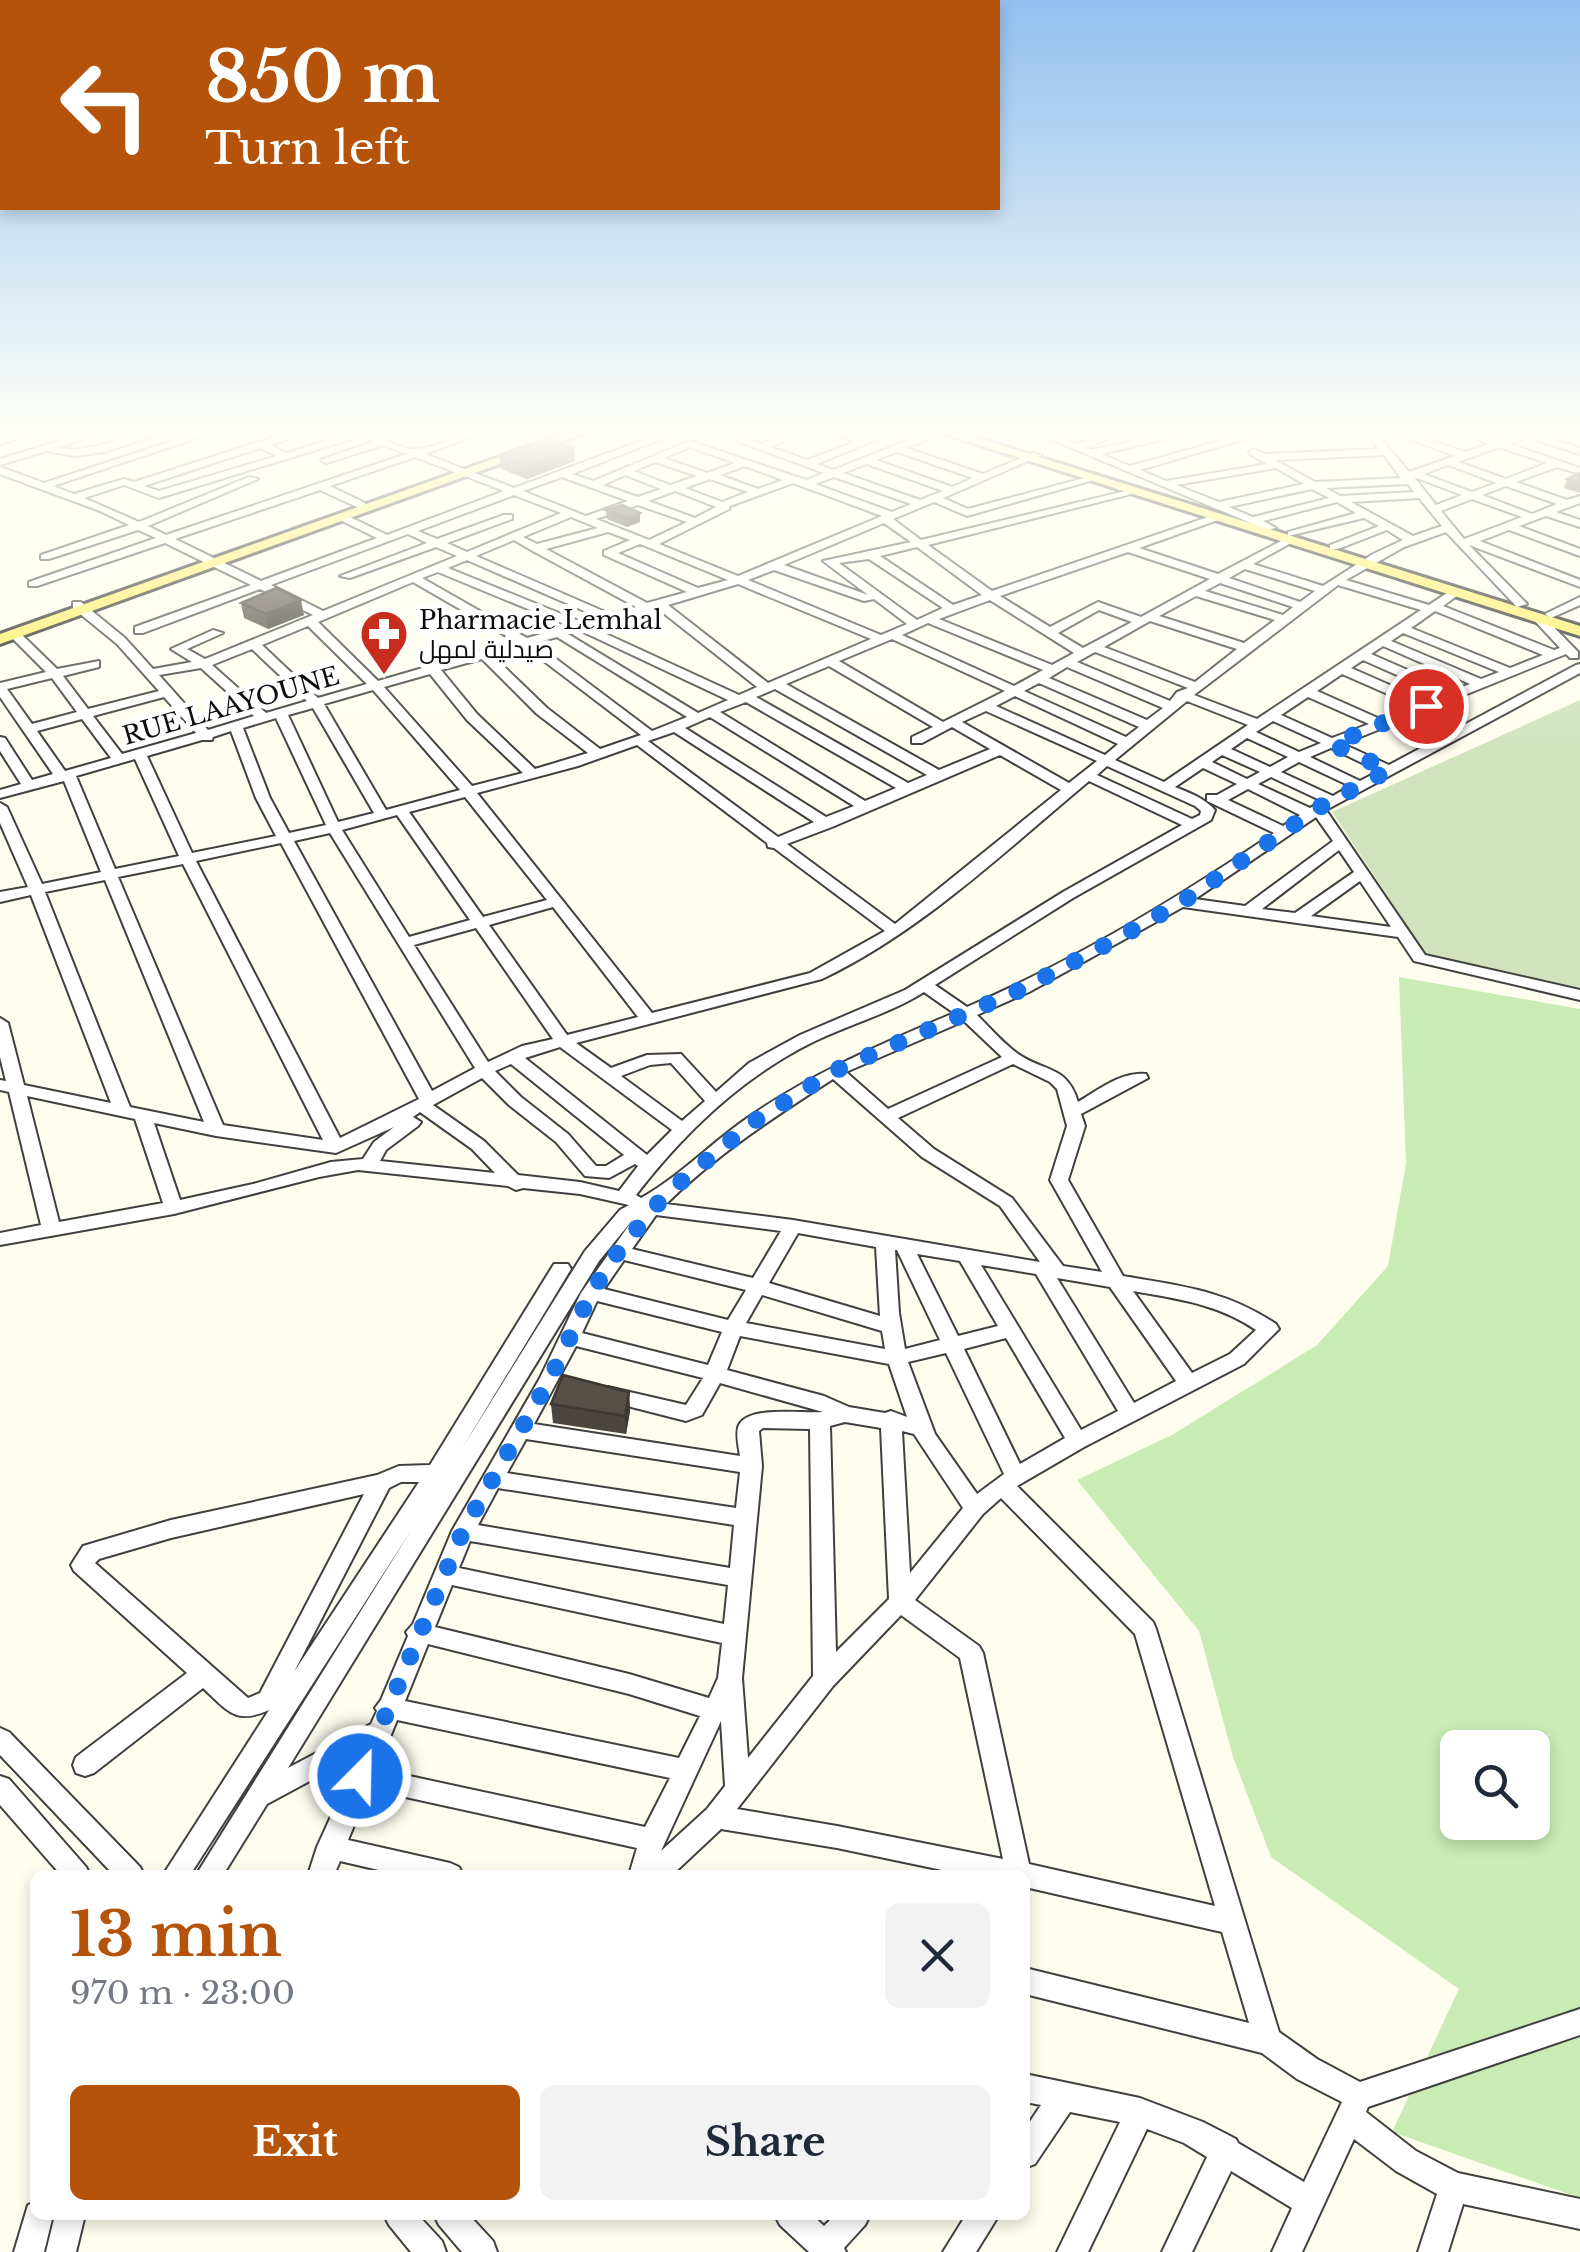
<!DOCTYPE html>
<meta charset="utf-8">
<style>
body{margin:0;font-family:"Libre Baskerville",Cairo,serif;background:#f2f2f3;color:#1f2937;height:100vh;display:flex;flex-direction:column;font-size:38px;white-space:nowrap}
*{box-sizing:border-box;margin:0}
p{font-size:32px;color:#747a83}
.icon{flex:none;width:55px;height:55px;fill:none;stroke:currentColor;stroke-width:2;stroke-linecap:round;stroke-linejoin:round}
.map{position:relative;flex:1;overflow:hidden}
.panel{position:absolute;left:30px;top:1870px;width:1000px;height:350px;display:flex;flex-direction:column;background:#fff;border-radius:15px;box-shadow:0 5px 15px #0003}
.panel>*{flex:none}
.hud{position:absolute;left:0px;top:0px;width:1000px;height:210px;box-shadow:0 5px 15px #0003;background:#b45309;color:#fff;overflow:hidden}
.fabs{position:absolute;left:1440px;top:1730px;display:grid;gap:20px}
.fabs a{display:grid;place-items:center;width:110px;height:110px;border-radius:15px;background:#fff;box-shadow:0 5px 15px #0003;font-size:50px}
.pin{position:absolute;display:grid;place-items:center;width:85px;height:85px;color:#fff;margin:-42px;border:5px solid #fff;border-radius:50%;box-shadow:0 2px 10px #0007}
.me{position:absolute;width:110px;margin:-55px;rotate:23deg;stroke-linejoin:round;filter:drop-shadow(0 0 8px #0008)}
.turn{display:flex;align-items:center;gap:35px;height:210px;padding:0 40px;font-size:45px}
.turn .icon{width:130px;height:130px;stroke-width:2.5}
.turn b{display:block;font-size:70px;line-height:85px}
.round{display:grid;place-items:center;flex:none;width:105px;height:105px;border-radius:15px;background:#f2f2f3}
.overview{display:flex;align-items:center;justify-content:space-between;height:170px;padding:0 40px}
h1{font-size:60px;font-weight:700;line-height:75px;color:#b45309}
.button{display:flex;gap:20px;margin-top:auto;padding:20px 40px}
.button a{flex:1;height:115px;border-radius:15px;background:#b45309;color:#fff;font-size:40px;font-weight:700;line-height:115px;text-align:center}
.button a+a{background:#f2f2f3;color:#1f2937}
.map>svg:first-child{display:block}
.green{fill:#c9ecb4;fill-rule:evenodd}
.cemetery{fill:#d1e3bd}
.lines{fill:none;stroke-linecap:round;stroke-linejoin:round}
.minor-casing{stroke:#404040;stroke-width:4}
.major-casing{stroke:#1e1e1e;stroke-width:6}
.minor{fill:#fff;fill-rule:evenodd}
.major{fill:#ffef5e;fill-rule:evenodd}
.wall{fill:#4b453f}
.shaded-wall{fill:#3d3833}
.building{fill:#575049;stroke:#3d3833;stroke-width:2.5}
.route{stroke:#1a73e8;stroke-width:18;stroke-dasharray:0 32.4}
.labels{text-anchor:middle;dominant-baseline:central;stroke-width:10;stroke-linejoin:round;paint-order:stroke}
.far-poi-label{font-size:25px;fill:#0d0d0d;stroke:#fff;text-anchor:start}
.far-street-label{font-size:25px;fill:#0d0d0d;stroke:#fff}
</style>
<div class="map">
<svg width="1580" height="2252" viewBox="0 0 1580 2252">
<rect width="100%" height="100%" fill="#fffeee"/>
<path class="green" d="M1399 977 1580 1009V2198L1392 2132 1459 1989 1271 1857 1233 1757 1199 1631 1077 1480 1172 1435 1317 1345 1388 1266 1406 1163ZM1458 1748H1532V1822H1458Z"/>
<path class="cemetery" d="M1580 700V990L1430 960 1332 812Z"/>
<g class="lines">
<g class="minor-casing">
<path id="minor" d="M25 430H40L0 445V439Z
M95 430H111L57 448C97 455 130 430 169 430L105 452 75 456 46 451 0 465V459Z
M206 430H221L53 486 74 494 124 479 134 482 274 437 269 433 272 430H284L281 433 287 438 286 440 270 445 287 453 352 433 349 430C372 430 400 452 419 449 444 446 464 430 490 430L425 454 514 488 670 430H685L572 474 593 481 690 441 806 480 824 473 707 430H722L761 444 796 430H810L770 447 807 460 855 442 823 430C837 430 854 439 865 438 877 437 886 430 899 430L817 464 833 470 934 430H945V433L906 448 983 474 1033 453 1042 455 943 498 968 509 1092 476 1097 479 967 516 934 502 893 519 921 540 1134 489 1139 492 928 545 992 591 1214 515 1218 516V520L1139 548 1218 574 1287 538 1293 541 1291 543 1253 564 1323 586 1373 554 1403 540 1387 530 1338 549H1330V545L1379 526 1364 518 1288 536V532L1356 513 1337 502 1263 521 1276 528 1267 530 1029 430H1043L1057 436 1072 430H1086L1065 439 1077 444 1115 430H1129L1086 448 1091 450 1184 430H1203L1101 454 1130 466 1259 430 1268 432 1140 470 1166 481 1267 464 1250 454 1249 452 1254 449 1265 454 1379 449 1364 430H1374L1409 472 1455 456 1385 430H1400L1465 452 1489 444 1453 430H1468L1499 440 1523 430H1543L1536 434 1580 448V454L1527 437 1509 444 1580 468V474L1557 467 1516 482 1567 500 1580 496V503L1556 512 1580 520V527L1546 516 1519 526 1580 549V556L1509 530 1480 541 1580 580V587L1469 545 1527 604 1517 607 1446 532 1404 547 1346 580 1429 605 1450 591H1458V595L1443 606 1554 650 1560 648 1533 619 1543 616 1578 652V658H1570L1566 654 1343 744 1389 765 1576 665 1580 664V673L1326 810 1425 955 1580 990V1000L1414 961 1398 937 1183 907 1029 992 977 1015C990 1028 1003 1043 1018 1054 1044 1072 1067 1065 1078 1102 1098 1090 1122 1071 1146 1074L1148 1078 1081 1114 1085 1126 1068 1180 1123 1276C1181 1286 1225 1290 1276 1324L1279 1329 1244 1364 1084 1447 1017 1486 1153 1622 1156 1629 1279 2032 1317 2059 1360 2082 1580 2009V2035L1368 2107 1366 2112 1416 2151 1458 2173 1580 2199V2229L1463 2204 1448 2252H1418L1437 2194 1396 2171 1354 2139 1302 2252H1272L1292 2208 1231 2171 1192 2252H1162L1207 2157 1184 2143 1147 2129 1088 2252H1057L1120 2122 1070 2112 1035 2164 1025 2168V2129L1041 2105 1025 2102V2074L1140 2098 1203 2122 1236 2139 1238 2143 1304 2182 1342 2102 1297 2079 1262 2053 1025 1994V1968L1249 2023 1222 1932 1025 1887V1875H966L837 1848 721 1829 672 1875H629L637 1848 369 1789 348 1840 450 1863 459 1867 463 1875H400L340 1861 334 1875H308L317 1847 348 1779 347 1776 358 1755 267 1804 223 1875H196L412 1529 190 1875H163L269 1710C235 1725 228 1711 203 1688L94 1773 85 1776 76 1773 73 1765 76 1757 187 1673 74 1571 71 1565 83 1546 171 1520 377 1475 399 1466 430 1465 554 1264H568L571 1269 461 1450 585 1251 620 1210 629 1205 580 1194 523 1188 516 1190 508 1186 358 1170 319 1177 174 1214 0 1245V1233L41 1225 9 1092 0 1090V1080L6 1081 0 1057V1018L8 1023 24 1085 111 1103 31 895 0 902V892L28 887 0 823V803L7 807 42 884 101 872 64 781 0 798V790L21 784 0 751V737L5 738 32 780 53 774 0 697V683L46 672 8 634 18 631 57 669 99 661V667L63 676 88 709 159 691 117 644 73 608V602H81L125 638 153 669 192 662 171 649 213 630 223 633 187 649 205 659 313 615 260 589 143 633H135V627L251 585 165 543 37 586H29V582L156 538 138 530 49 559H41V555L129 525 100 511 0 474V467L44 483ZM362 436 375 441 321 460 326 463 384 445 406 454 166 535 148 526 258 479 249 477 139 522 84 498 124 485 159 498ZM690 447 735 463 707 473 664 458ZM1499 447 1547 463 1506 479 1458 462ZM260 448 277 456 159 491 144 486ZM897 452 973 478 952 487 876 460ZM1384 455 1401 478 1315 482 1275 460ZM415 457 504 491 387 535 348 516H340V520L377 538 261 581 175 539 320 490 357 507H365V503L330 486ZM655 462 697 476 670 485 634 471ZM867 464 943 491 920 500 843 473ZM1448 465 1496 483 1472 492 1424 474ZM745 466 783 480 758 489 720 475ZM1276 468 1304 484 1219 502 1176 485ZM625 475 661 489 638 497 603 485ZM562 477 628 501 586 516 523 491ZM834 477 911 504 892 512 815 484ZM1414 477 1462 495 1436 505ZM710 479 748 492 722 502 685 488ZM793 483 882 516 738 576 659 544 729 509 730 506ZM1408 484 1414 492 1340 496 1326 488ZM1506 486 1557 504 1532 514 1482 495ZM1312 489 1329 498 1253 517 1229 507ZM675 491 716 507 695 518 648 501ZM514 495 561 513 467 552 447 543 512 519V515H504L437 539 418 531ZM1419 498 1442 526 1413 536 1351 502ZM1472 499 1522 517 1464 539 1441 511ZM638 505 687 522 649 540 596 519ZM571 517 598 528 537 544 523 537ZM884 523 911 542 823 561 868 595 784 565ZM608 532 630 540 604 551V555L687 592 647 603 546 549ZM408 534 427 543 340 576 350 578 436 547 457 556 323 611 271 585ZM514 540 531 550 636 607 610 614 476 556ZM640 544 645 546 728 580 698 588 618 553ZM917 547 982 595 953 605 880 556ZM1128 552 1210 579 1141 617 1098 602 1050 627 1000 596ZM869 559 943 608 917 620 839 563ZM467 560 598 617 581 622 448 568ZM1245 569 1315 591 1300 602 1229 578ZM774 570 864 601 874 599 907 624 881 635 748 580ZM438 572 569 626 527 638 422 578ZM413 582 515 641 378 681 318 622ZM1220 583 1293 607 1283 615 1205 591ZM738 584 871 639 768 683 668 605ZM1338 585 1421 610 1257 719 1194 695ZM1196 596 1275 620 1244 643 1159 616ZM990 600 1074 653 1052 665 939 619ZM657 608 757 687 739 695 591 627ZM1099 610 1132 622 1083 648 1058 633ZM1435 611 1543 655 1510 668 1411 628ZM1150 621 1237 649 1195 682 1104 647ZM928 623 1043 670 1014 686 902 635ZM308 626 367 684 318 698 262 645ZM579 630 728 700 698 713 568 634ZM1403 633 1499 672 1481 679 1391 641ZM557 637 687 717 652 731 535 643ZM892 639 1005 691 943 722 839 661ZM524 646 641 735 600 749 547 708 493 656ZM1383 646 1470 684 1453 690 1371 654ZM252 649 307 701 266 713 212 665ZM1095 652 1188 688 1177 692 1170 701 1077 662ZM482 659 537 714 588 753 535 769 477 714 441 670ZM1363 660 1442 695 1426 701 1351 668ZM829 666 933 727 912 737V743H922L952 727 990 749 939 770 786 684ZM1067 667 1163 708 1147 720 1049 678ZM201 668 254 716 208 730 159 675ZM430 674 467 720 523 773 472 786 384 687ZM1342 674 1415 706 1380 719 1317 691ZM52 678 77 712 32 724 7 689ZM1039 683 1139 727 1126 737 1024 691ZM775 689 927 775 908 783 756 697ZM373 690 460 790 386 810 324 704ZM1015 696 1118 744 1105 755 996 706ZM164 697 196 733 122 754 93 716ZM1308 697 1369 724 1332 738 1281 715ZM1187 701 1248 725 1164 782 1115 760ZM746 702 896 788 865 801 720 712ZM313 708 374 813 338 822 288 715ZM986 711 1097 761 1069 783 962 722ZM710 717 854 806 826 817 685 728ZM276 718 326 825 289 833 270 798 243 728ZM82 719 111 758 65 771 37 731ZM1273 721 1321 743 1299 752 1256 732ZM231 731 256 798 276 836 192 853 147 756 202 740H212L213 737ZM674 732 814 822 778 837 648 741ZM1247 738 1288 757 1270 767 1231 749ZM637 745 767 843 768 847 774 848 885 931 810 973 652 1013 477 793 578 766ZM1331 748 1379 771 1360 781 1310 757ZM1000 755 1061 790 895 924 787 844 832 827ZM1222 755 1260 772 1247 779 1212 762ZM135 759 179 856 115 869 76 776ZM1299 762 1350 786 1333 796 1281 772ZM1107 766 1195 806 1201 811 1200 815 1192 819 1097 775ZM1203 768 1237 784 1217 795H1207V801L1274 833C1176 899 1076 960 967 1007L935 985 1073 898 1211 820 1215 810C1204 798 1190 793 1175 787ZM1271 777 1322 801 1310 808 1258 784ZM1089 781 1182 825 1063 892 905 990 800 1035 749 1063 716 1092 681 1054 647 1055 611 1068 576 1043 822 979C922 931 1004 852 1089 781ZM1248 789 1300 815 1283 826 1228 800ZM465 797 547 900 483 917 409 812ZM397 815 470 920 409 937 342 830ZM1316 817 1333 841 1245 906 1195 899ZM330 833 475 1068 432 1091 294 841ZM281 843 419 1099 340 1138 196 861ZM1339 850 1354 872 1295 913 1262 909ZM183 864 323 1140 223 1125 118 877ZM105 880 204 1122 130 1107 45 892ZM1360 881 1391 927 1311 916ZM553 907 638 1017 567 1035 489 925ZM476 928 553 1039 522 1046 488 1062 414 945ZM924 992 954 1013C882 1044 811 1073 746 1119 710 1144 679 1177 641 1198L636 1195C683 1134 741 1078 811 1043 847 1025 889 1014 924 992ZM964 1021 1002 1057 888 1109 846 1072ZM560 1047 672 1130 647 1155 525 1058ZM671 1063 705 1101 682 1121 621 1076 650 1065ZM511 1064 624 1155 606 1166H596L568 1134 521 1097 495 1071ZM1013 1064 1050 1082 1057 1089 1067 1126 1050 1180 1102 1272 1063 1266 1012 1198 934 1149 898 1118ZM482 1078 509 1105 556 1142 585 1176 609 1178 635 1164 638 1166 619 1191 580 1182 518 1175 484 1141 433 1105ZM833 1079 922 1157 1000 1206 1040 1262 793 1220 666 1204C716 1155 774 1117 833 1079ZM27 1096 135 1119 163 1203 59 1222ZM420 1112 472 1149 495 1173 380 1161 386 1150 418 1126 421 1122 413 1117ZM154 1123 216 1136 336 1153 394 1127 374 1142 363 1159 331 1162 253 1184 180 1200ZM656 1215 781 1231 753 1278 632 1249ZM634 1218 581 1293 540 1378 452 1531 413 1624 406 1632 408 1636 381 1700 375 1708 377 1711 371 1724 288 1768 599 1261ZM798 1233 876 1247 880 1316 769 1283ZM895 1250H897L940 1340 905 1349 899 1313ZM917 1254 960 1261 998 1326 958 1336ZM624 1260 746 1290 728 1320 604 1289ZM981 1265 1036 1274 1118 1411 1081 1430ZM1057 1278 1110 1287 1176 1381 1134 1403ZM1133 1291C1178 1299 1218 1304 1256 1330L1230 1354 1192 1373ZM762 1295 882 1331 885 1349 746 1323ZM597 1301 722 1332 708 1365 582 1333ZM740 1336 889 1364 907 1417 891 1411 885 1413 849 1407 824 1396 727 1370ZM1006 1338 1065 1438 1020 1464 964 1349ZM576 1346 703 1378 686 1405 608 1387 601 1389 598 1394 601 1399 608 1401 686 1421 702 1415 720 1383 823 1412C804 1414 749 1405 739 1425 735 1432 739 1448 740 1456L534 1424ZM946 1353 1004 1474 977 1494 935 1434 908 1362ZM845 1422 881 1428 889 1599 836 1652 830 1426ZM763 1428 810 1429 813 1676 748 1758 742 1678 762 1466 759 1431ZM902 1431 914 1434 963 1508 910 1573ZM526 1439 740 1472 736 1508 507 1473ZM401 1482H419L294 1672 389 1488ZM498 1488 734 1525 730 1568 478 1525ZM364 1494 260 1693 248 1698 95 1563 99 1559 171 1538ZM1001 1498 1135 1634 1215 1906 1029 1864 983 1653 979 1646 915 1600 983 1514ZM470 1541 728 1585 724 1624 459 1568ZM452 1585 722 1643 718 1678 709 1698 629 1674 435 1627ZM901 1615 960 1658 1003 1859 837 1826 737 1809 833 1686ZM428 1644 629 1694 700 1716 679 1758 405 1701ZM397 1720 670 1778 645 1827 377 1769ZM721 1721 725 1786 707 1809 661 1851Z
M1568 430H1580V435L1569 432Z
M1580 597V605L1551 618 1545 614Z
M0 1728 9 1732 140 1867 144 1875H114L0 1755Z
M0 1776 9 1779 86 1867 90 1875H61L0 1805Z
M35 2202V2215H53L44 2252H14L28 2205Z
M55 2215H85L76 2252H46Z
M384 2215H418L442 2241 446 2252H411L389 2225Z
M434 2215H469L493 2241 497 2252H462L439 2225Z
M775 2215H812L824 2226 835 2215H870L865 2225 844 2248 846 2252H809L780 2225Z
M966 2215H999L976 2252H943Z"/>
</g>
<g class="major-casing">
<path id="major" d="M575 430H594L0 644V634Z
M932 430H952L1580 626V636Z"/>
</g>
<use href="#minor" class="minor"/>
<use href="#major" class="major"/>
</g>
<path class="wall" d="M499 456 575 461 527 479 501 469Z
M1580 473V493L1564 488 1567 479Z
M606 510 640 513V522L627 527 607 519Z
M241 603 304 615 268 629 244 618Z
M629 1392 630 1411 626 1434 553 1423 551 1404Z"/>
<path class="shaded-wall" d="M574 448 575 461 527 479 526 466Z
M640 513V522L627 527V518Z
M301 600 304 615 268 629 266 614Z
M629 1392 630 1411 626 1434 625 1416Z"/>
<path class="building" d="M549 439 574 448 526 466 499 456Z
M1580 473V483L1567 479Z
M622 505 640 513 627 518 606 510Z
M276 588 301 600 266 614 241 603Z
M563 1375 629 1392 625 1416 551 1404Z"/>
<linearGradient id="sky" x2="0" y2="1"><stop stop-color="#91c0ef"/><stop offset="0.58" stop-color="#fffff7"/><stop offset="1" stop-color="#fffff7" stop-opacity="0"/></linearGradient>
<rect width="1580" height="745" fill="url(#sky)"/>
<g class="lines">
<path class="route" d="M360 1776 463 1531 550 1379 591 1293 618 1252 665 1195 753 1122 834 1071 1022 989 1122 936 1182 902 1318 808 1389 770 1332 744 1426 706"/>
</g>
<defs>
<g id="pharmacy-pin" transform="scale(2.5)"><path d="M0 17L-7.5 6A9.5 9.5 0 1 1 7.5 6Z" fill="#c72c1c" stroke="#fff"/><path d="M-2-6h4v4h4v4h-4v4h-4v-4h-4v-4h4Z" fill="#fff"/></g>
</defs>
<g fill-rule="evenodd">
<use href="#pharmacy-pin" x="384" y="634"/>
</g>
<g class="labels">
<g class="far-poi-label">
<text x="419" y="620">Pharmacie Lemhal<tspan x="419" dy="29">صيدلية لمهل</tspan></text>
</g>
<g class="far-street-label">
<text transform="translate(231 706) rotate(-16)">RUE LAAYOUNE</text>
</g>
</g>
</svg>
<div class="fabs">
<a><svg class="icon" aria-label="search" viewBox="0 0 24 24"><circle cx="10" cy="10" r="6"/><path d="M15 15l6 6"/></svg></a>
</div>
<div class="pin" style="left:1426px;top:706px;background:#d93025"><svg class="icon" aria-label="arrive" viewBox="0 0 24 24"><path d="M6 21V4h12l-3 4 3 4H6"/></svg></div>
<svg class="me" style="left:360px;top:1776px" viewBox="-20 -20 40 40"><circle r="17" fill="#1a73e8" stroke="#fff" stroke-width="3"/><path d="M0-11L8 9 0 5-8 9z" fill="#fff"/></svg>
<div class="hud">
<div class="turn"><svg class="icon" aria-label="left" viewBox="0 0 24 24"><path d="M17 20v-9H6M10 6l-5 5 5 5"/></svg><div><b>850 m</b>Turn left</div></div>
</div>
<section class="panel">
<div class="overview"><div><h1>13 min</h1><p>970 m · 23:00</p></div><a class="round"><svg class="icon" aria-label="close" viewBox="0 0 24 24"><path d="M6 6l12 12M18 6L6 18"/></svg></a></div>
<div class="button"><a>Exit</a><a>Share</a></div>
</section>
</div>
